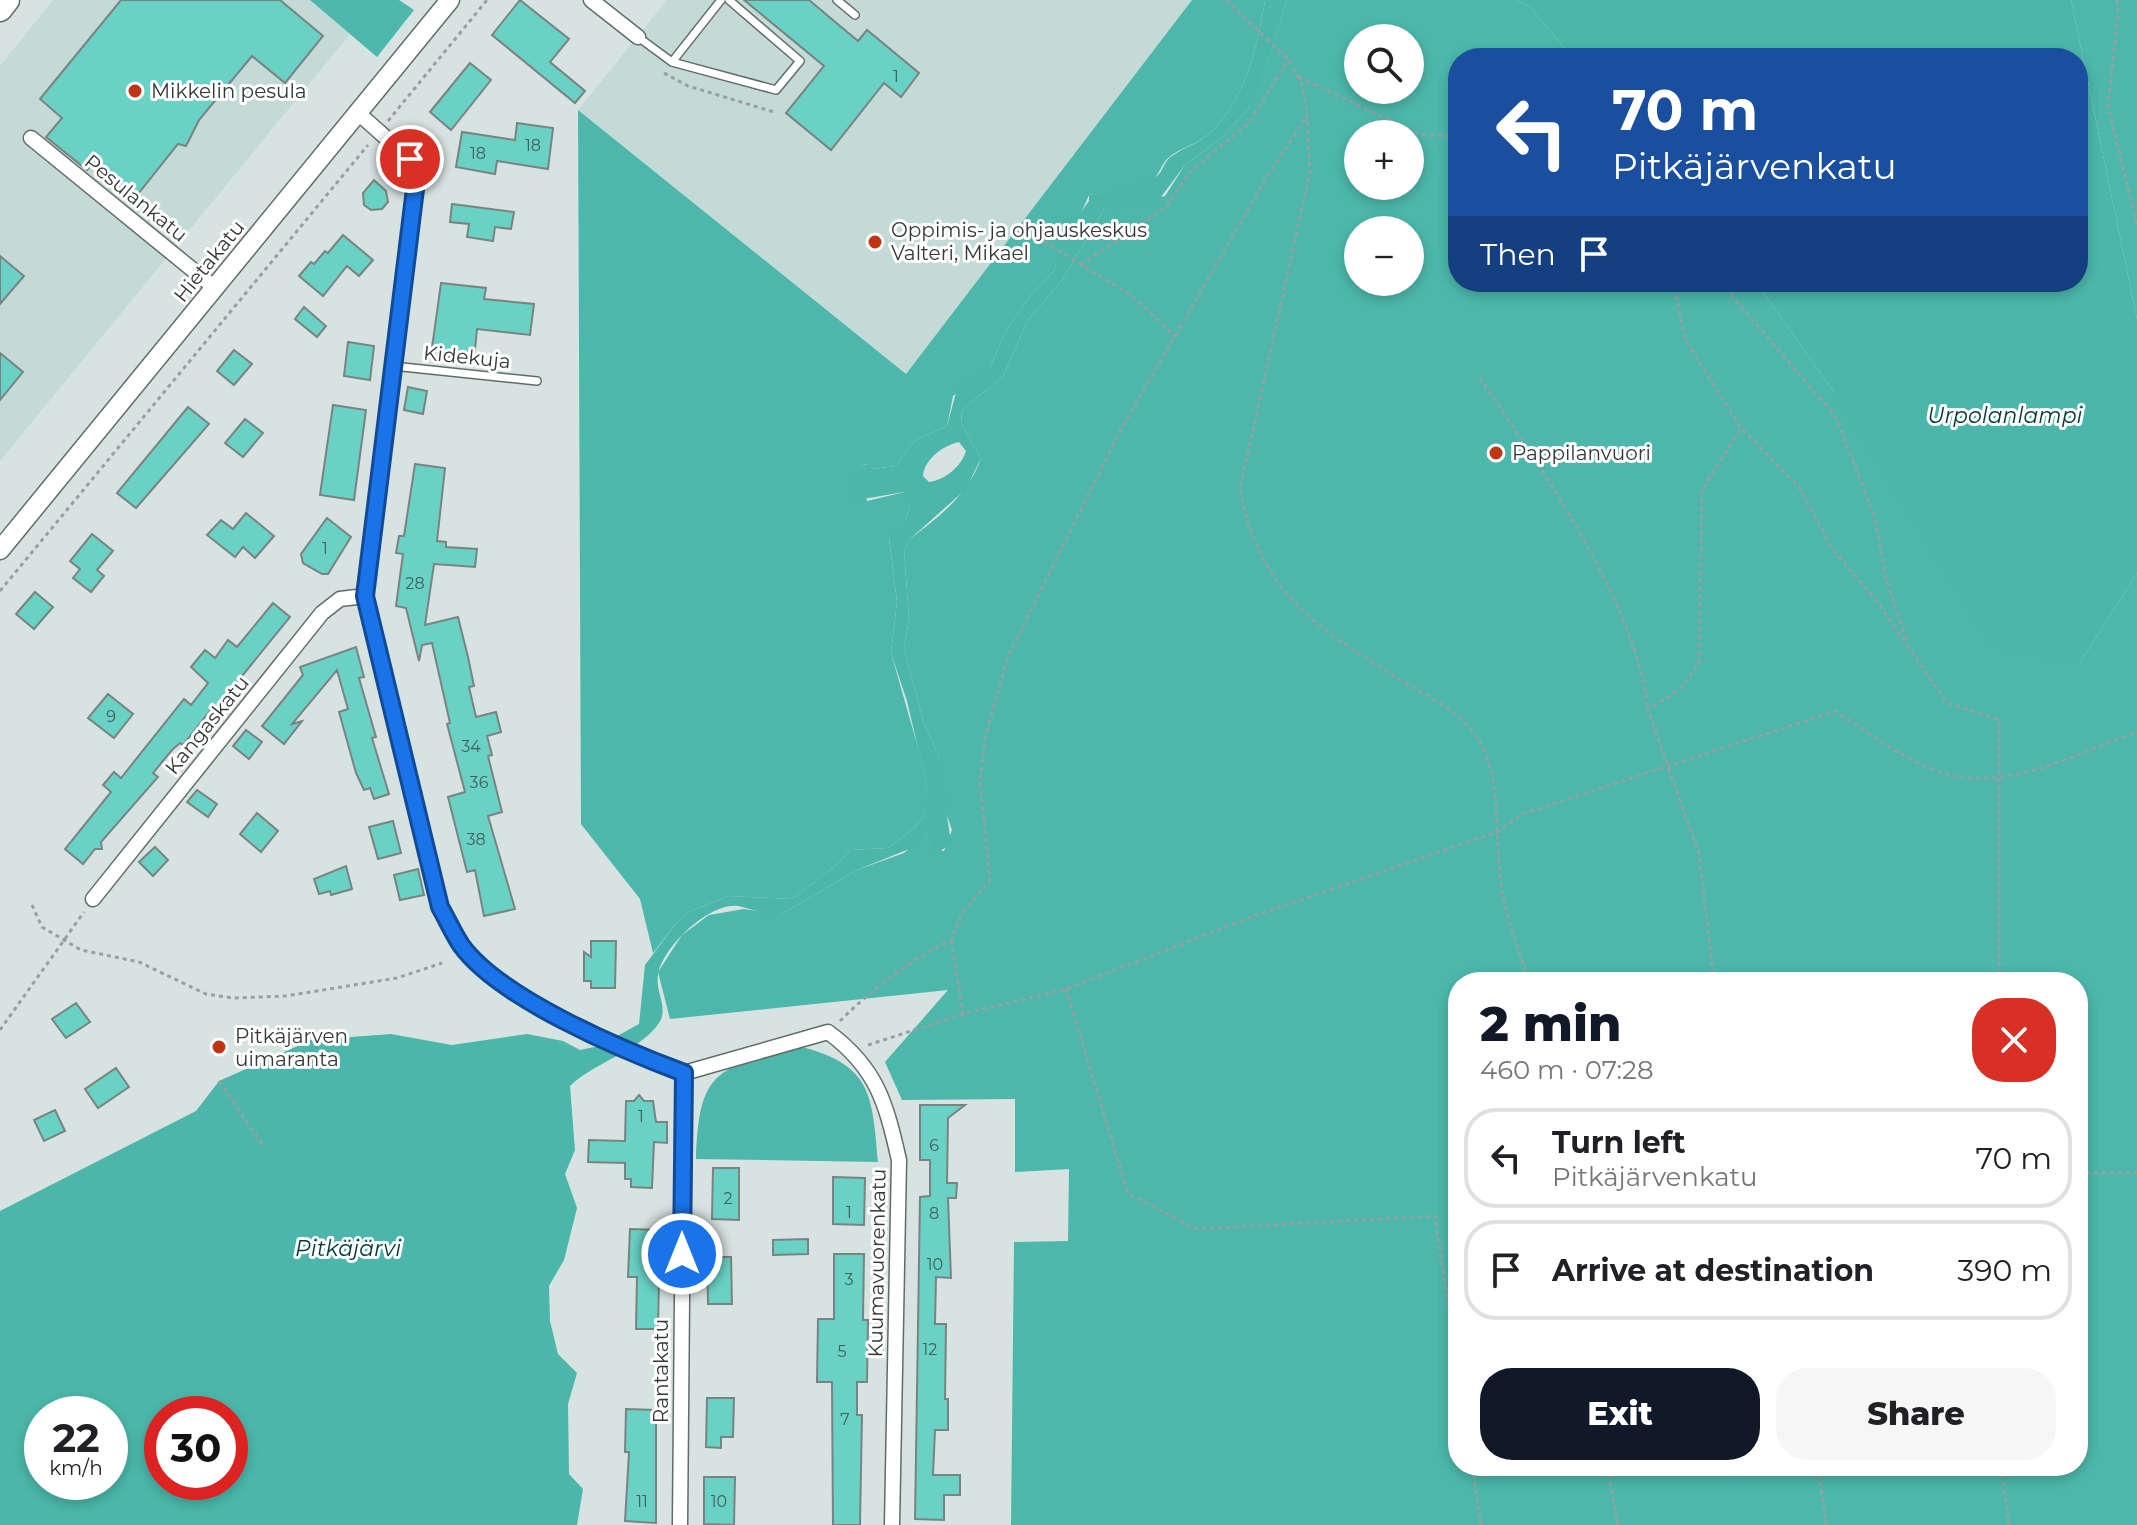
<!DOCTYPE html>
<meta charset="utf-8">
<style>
body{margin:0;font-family:Montserrat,sans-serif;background:#f6f6f6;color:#202124;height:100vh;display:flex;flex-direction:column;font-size:30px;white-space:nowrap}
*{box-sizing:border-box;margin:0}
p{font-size:26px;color:#757577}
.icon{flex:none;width:44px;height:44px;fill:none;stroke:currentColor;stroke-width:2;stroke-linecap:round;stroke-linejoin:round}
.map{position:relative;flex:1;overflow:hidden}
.drawer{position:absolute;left:1448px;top:972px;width:640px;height:504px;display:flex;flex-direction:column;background:#fff;border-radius:32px;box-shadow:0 4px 12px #0003}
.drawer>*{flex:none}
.top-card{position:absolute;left:1448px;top:48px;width:640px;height:244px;border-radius:32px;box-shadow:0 4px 12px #0003;background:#1a4fa0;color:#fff;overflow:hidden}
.buttons{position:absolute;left:1344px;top:24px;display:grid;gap:16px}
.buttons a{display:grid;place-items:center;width:80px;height:80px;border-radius:50%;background:#fff;box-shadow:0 4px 12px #0003;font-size:40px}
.speed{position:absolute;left:24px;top:1396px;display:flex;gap:16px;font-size:40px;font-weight:700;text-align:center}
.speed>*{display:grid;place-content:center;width:104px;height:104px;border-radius:50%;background:#fff;box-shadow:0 4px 12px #0003;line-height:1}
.speed small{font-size:20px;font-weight:400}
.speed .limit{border:12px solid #d22;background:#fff;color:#111}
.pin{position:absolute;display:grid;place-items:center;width:68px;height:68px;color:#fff;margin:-34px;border:4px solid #fff;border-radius:50%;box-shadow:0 2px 8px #0007}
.me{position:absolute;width:88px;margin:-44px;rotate:0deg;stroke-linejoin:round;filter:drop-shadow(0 0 6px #0008)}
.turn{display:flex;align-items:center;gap:28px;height:168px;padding:0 32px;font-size:36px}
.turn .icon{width:104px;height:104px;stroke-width:2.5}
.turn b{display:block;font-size:56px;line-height:68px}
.then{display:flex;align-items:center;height:76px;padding:0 32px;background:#0003;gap:16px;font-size:30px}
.round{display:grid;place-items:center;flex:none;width:84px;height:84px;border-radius:32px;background:#f6f6f6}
.headline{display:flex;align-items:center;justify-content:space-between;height:136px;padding:0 32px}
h1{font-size:48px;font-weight:800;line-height:60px;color:#111827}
.action{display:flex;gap:16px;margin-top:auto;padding:16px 32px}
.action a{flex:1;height:92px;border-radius:32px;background:#111827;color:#fff;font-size:32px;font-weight:800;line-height:92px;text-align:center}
.action a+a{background:#f6f6f6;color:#202124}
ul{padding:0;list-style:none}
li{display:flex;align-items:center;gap:24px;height:100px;margin:0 16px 12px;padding:0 16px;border:4px solid #e0e0e0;border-radius:32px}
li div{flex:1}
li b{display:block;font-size:30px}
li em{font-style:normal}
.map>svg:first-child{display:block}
.built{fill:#c4dad6}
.forest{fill:#4cb7aa;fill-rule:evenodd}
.water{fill:#4bb6a9;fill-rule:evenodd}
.building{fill:#69d2c4;stroke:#798482;stroke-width:2}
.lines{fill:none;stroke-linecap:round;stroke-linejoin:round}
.service-casing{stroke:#616c6a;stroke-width:10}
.minor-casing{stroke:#616c6a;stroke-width:17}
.tertiary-casing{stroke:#616c6a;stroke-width:21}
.trunk-casing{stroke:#616c6a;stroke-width:27}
.path{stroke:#97a09e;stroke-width:3;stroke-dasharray:4 4;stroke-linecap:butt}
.service{stroke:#fff;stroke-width:7}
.minor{stroke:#fff;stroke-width:14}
.tertiary{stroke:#fff;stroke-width:18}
.trunk{stroke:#fff;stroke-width:24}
.route-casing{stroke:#114b97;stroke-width:20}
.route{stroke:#1a73e8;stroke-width:14}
.poi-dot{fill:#bf3513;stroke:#fff;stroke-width:3}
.labels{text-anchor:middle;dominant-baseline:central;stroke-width:6;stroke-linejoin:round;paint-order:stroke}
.number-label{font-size:16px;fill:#415f5b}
.poi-label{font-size:20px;fill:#343938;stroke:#fff;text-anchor:start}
.street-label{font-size:20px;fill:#343938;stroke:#fff}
.water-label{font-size:22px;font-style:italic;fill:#063934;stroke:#fff}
</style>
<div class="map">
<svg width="2137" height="1525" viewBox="0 0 2137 1525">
<rect width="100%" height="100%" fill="#d7e3e1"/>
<path class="built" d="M53 0H310L350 34 0 461V66Z
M667 0H1192L906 374 578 110Z"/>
<path class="forest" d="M310 0H399L414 10 377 57Z
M1192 0H1265C1258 46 1245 101 1209 134 1197 145 1178 148 1167 159 1159 168 1158 181 1143 185 1126 190 1107 191 1089 195L1072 234 1057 257 1055 270 1031 295 1006 331 991 366 953 396 947 426 914 441 896 466 873 469 867 464 860 466 867 501 905 492 910 507 906 519 889 538 897 602 891 653 919 751 927 786 926 801 924 816 916 827 888 848 850 850 838 864 792 899 729 896 691 911 677 922 653 953 640 899 581 824 578 110 906 374Z
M1287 0H1516L1530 7 1573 58H1458V282H1756L1833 391 2078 666 2137 573V1525H1011L1014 1242 1068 1241 1069 1169 1015 1172V1099L902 1100 885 1062 948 990 670 1019 658 972 682 935 709 915 744 909 780 915 857 870 904 853 926 833 932 850 944 851 952 830 942 801 938 755 923 721 904 648 909 619 904 550 910 539C939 517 969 494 981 458L961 424 962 410 1003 376 1028 320 1063 279 1104 209 1165 196 1185 165 1220 139 1248 109 1259 89ZM1358 38H1410V90H1358ZM1358 134H1410V186H1358ZM1358 230H1410V282H1358ZM1458 982H2078V1466H1458Z
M2071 0H2137V319Z
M791 1044C870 1063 872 1088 878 1162L696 1159C699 1071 715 1072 791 1044Z"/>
<path class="water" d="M1265 0H1287L1259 90 1248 109 1220 139 1185 165 1158 201 1148 206 1104 209 1063 279 1028 320 1003 376 962 410 961 424 981 458 966 489 910 539 904 550 909 619 904 648 923 721 938 755 951 843 938 853 932 851 926 833 914 847 857 870 780 915C765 917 752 908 738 906 709 902 662 948 658 975 655 992 669 1008 659 1023 639 1052 596 1061 570 1086L575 1150 565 1174 577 1208 564 1260 549 1286 550 1321 558 1354 577 1373 568 1404 569 1474 583 1489 577 1525H0V1211L196 1111 219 1081 311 1040 391 1034 452 1045 527 1034 563 1041 580 1050 599 1046 639 1024 645 965 677 922 691 911 729 896 792 899 838 864 850 850 888 848 916 827 924 816 927 786 907 701 891 653 897 602 889 537 906 519 910 507 904 492 857 500 853 496 854 474 860 466 868 464 873 469 896 466 914 441 947 426 957 389 991 366 1006 331 1031 295 1055 270 1058 243 1072 234 1071 226 1089 201V195C1106 191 1147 186 1158 175 1164 169 1164 161 1172 156 1184 147 1198 144 1209 134 1245 101 1258 46 1265 0ZM959 442 966 451C961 467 945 480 929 482L923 476C925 458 943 446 959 442ZM42 1414H110V1482H42ZM162 1414H230V1482H162Z
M1516 0H2071L2137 319V573L2078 666 1992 645 1833 391 1756 282H2078V58H1573L1530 7Z"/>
<path class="building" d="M121 0H280L323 36 285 83 252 56 199 120 186 146 178 144 134 199 92 164 87 170 46 137 62 118 40 99Z
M520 0 569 39 550 62 585 91 575 103 492 35Z
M744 0H809L858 41 867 30 919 73 901 97 884 83 831 150 786 113 824 66Z
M470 63 491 80 451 130 430 112Z
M517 123 553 128 548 169 497 161 495 174 456 167 462 132 515 140Z
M374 180 386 191 388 202 382 209 371 210 364 205 363 193Z
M452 204 514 212 511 229 495 227 493 241 467 237 469 224 450 222Z
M343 235 373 260 359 276 347 266 323 296 299 276 311 262 314 264 325 251 328 253Z
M0 256 24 276 0 304Z
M441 283 486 288 484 299 534 304 530 335 477 329 474 360 431 355Z
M304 307 326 326 317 337 295 319Z
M348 342 374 346 370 380 344 376Z
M234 350 252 364 234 385 217 371Z
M0 353 23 372 0 400Z
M408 387 427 391 423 414 404 410Z
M333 405 366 410 354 500 320 495Z
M188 407 209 424 136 508 117 493Z
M245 419 263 433 243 457 225 443Z
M415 464 445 468 437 541 446 542V547L477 549 475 567 434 564 425 625 458 617 468 657 474 686 469 687 476 717 496 712 501 732 487 736 492 755 488 756 502 812 488 816 515 909 484 916 475 870 467 872 448 797 465 792 447 724 450 723 432 643 422 645 419 661 406 608 396 606 403 554 396 553 399 536H404Z
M246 513 274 536 255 558 243 547 235 557 207 535 221 520 233 529Z
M327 518 351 537 328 574H322L303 563 301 554Z
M92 534 113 551 97 570 104 576 91 592 73 578 80 569 70 561Z
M35 592 53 607 34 629 16 614Z
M273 603 290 617 216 708 214 706 183 745 180 743 172 750 153 773 158 777 101 842 102 849H95L83 864 65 849 111 792 103 785 114 772 121 778 184 699 191 705 208 683 191 667 205 650 215 658 228 640 237 647Z
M356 647 364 677 359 678 376 737 372 738 389 794 374 799 370 788 364 790 356 773 339 712 348 709 337 670 292 724 302 721 284 744 262 726 303 675 300 667Z
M108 694 133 714 114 738 88 718Z
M246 730 262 742 249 759 233 746Z
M197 790 217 804 208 817 187 802Z
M257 813 278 831 261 852 240 834Z
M393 821 401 853 378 859 369 827Z
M155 847 168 860 153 876 139 862Z
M346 866 352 889 331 895 330 891 319 894 314 879Z
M418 869 424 895 400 900 394 875Z
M591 941H616L615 988H591V981H584V952L591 957Z
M76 1003 90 1022 66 1038 52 1019Z
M116 1068 129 1087 98 1108 85 1089Z
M639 1095 644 1101H653L656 1122H667V1143L654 1142 652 1188 631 1187V1179H625V1163L588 1162 589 1140 625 1141 626 1101H634Z
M920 1105H965L948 1118 947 1183H957L956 1198H948L951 1278 936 1277 935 1324H946L945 1399H948V1430H935L933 1475H960V1495H944V1520L915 1519 920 1197 930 1196V1160H920Z
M55 1110 65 1131 44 1141 34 1120Z
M713 1168H739V1220L712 1219Z
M833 1177 865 1178 864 1225 833 1224Z
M630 1229 660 1230 658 1329H636L637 1277H628Z
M808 1239V1254L773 1255V1240Z
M834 1254H864L863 1320H868L867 1382H857V1415H862L860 1525H833L832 1382H817L818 1319H834Z
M707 1257H731L732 1304H708Z
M707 1398H734L733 1437H721V1448L706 1447Z
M626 1409 656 1410V1523L625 1521 629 1452H625Z
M704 1477H735L734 1525 704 1524Z"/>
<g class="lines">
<g class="service-casing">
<path id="service" d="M837 0 855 15
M638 37 672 62 776 90 800 61 729 0
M672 62 721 0
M393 366 537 381"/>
</g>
<g class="minor-casing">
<path id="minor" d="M591 0 638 37
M358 113 410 159 416 181 365 596 440 907C447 919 453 933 461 945 499 998 622 1050 684 1073
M31 138 215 288
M93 899 322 613 340 599 365 596
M684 1073 828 1032C877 1068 886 1103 899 1160L892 1525
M680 1525 684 1073"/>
</g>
<g class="tertiary-casing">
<path id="tertiary" d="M0 550 450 0"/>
</g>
<g class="trunk-casing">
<path id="trunk" d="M0 9 7 0"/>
</g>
<path class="path" d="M1226 0 1288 59 1302 85 1306 102 1310 172 1240 489C1260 594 1316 627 1402 681 1429 697 1455 708 1475 734 1506 776 1492 852 1504 901 1510 928 1521 955 1529 982
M2117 0 2118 16 2108 105 2137 225
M664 73 688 86 774 112
M1299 77 1419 134 1458 137
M388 121 487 0
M1024 229 1132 296 1176 337
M1081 265 1167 206 1189 173 1250 122 1288 59
M1668 282 1676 294 1685 339 1741 428 1799 487 1832 548 1878 603 1947 703 1999 720V982
M1720 282 1836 417 1875 518 1886 579 1908 643
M1480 378C1540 467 1637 603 1648 710
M0 591 368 145
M32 905 42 927 81 950 139 962 206 994 233 998 286 996 397 978 442 963
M951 940 963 1014
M1714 982 1699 854 1648 710 1682 687 1699 663 1702 490 1741 428
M1066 989 1128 1193 1195 1229 1435 1216 1458 1371
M840 1021C872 989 910 960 951 940L962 913 990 880 980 781 986 734 1008 656 1121 429 1265 180 1307 116
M0 1030 84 912
M868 1045 963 1014 1066 989 1257 915 1497 832 1522 814 1835 711C1871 734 1911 766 1954 776 2014 789 2082 751 2137 732
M219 1081 264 1147
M2078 1173H2137
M1472 1466 1481 1525
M1607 1466 1618 1525
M1818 1466 1826 1525
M2001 1466 2009 1525"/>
<use href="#service" class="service"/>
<use href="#minor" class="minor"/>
<use href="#tertiary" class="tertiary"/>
<use href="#trunk" class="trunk"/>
</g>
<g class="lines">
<g class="route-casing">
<path id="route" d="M410 159 416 181 365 596 440 907C447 919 453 933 461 945 499 998 622 1050 684 1073L682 1254"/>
</g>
<use href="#route" class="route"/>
</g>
<g class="poi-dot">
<circle cx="135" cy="91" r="8"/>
<circle cx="875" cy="242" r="8"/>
<circle cx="1496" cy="453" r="8"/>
<circle cx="219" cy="1047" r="8"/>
</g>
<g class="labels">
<g class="number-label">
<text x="896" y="76">1</text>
<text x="533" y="145">18</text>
<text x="478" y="153">18</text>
<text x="325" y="548">1</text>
<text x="415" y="583">28</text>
<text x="111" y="716">9</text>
<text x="471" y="746">34</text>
<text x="479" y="782">36</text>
<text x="476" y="839">38</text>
<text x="641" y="1116">1</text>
<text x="934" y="1145">6</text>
<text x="728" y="1198">2</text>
<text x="849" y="1212">1</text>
<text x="934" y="1213">8</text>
<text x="935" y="1264">10</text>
<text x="849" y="1279">3</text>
<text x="930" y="1349">12</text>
<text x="842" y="1351">5</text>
<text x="845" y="1419">7</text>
<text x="642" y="1501">11</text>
<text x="719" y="1501">10</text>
</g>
<g class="poi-label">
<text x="151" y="91">Mikkelin pesula</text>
<text x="891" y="230">Oppimis- ja ohjauskeskus<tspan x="891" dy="23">Valteri, Mikael</tspan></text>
<text x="1512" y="453">Pappilanvuori</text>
<text x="235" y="1036">Pitkäjärven<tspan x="235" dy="23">uimaranta</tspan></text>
</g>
<g class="street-label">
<text transform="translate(136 198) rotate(39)">Pesulankatu</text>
<text transform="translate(209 261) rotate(-51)">Hietakatu</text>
<text transform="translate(467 357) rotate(6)">Kidekuja</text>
<text transform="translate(207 725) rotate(-51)">Kangaskatu</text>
<text transform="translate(877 1263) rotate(-89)">Kuumavuorenkatu</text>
<text transform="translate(661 1371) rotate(-90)">Rantakatu</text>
</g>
<g class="water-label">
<text x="2005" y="415">Urpolanlampi</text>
<text x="348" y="1248">Pitkäjärvi</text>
</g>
</g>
</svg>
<div class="buttons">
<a><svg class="icon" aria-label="search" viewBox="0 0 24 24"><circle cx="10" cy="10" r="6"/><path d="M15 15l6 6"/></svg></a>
<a>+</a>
<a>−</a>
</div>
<div class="speed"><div>22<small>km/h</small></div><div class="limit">30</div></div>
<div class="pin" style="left:410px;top:159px;background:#d93025"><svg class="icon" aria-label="arrive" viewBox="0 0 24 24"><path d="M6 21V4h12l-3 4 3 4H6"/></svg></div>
<svg class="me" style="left:682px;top:1254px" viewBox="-20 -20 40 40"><circle r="17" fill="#1a73e8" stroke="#fff" stroke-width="3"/><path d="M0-11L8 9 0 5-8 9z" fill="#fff"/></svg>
<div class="top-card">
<div class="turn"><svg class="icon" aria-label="left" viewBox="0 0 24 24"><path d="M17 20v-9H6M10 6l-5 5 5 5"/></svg><div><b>70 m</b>Pitkäjärvenkatu</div></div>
<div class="then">Then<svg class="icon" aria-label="arrive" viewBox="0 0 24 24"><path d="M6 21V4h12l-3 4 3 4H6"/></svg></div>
</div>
<section class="drawer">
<div class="headline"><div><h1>2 min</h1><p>460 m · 07:28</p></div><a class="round" style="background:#d93025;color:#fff"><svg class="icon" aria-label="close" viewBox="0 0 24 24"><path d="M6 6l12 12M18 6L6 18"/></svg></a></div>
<ul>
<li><svg class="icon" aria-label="left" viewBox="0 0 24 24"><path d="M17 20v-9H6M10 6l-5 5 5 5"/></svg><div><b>Turn left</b><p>Pitkäjärvenkatu</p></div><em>70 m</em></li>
<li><svg class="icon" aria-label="arrive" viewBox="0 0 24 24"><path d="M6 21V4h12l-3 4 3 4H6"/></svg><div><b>Arrive at destination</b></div><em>390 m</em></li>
</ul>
<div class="action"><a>Exit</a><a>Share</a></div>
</section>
</div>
